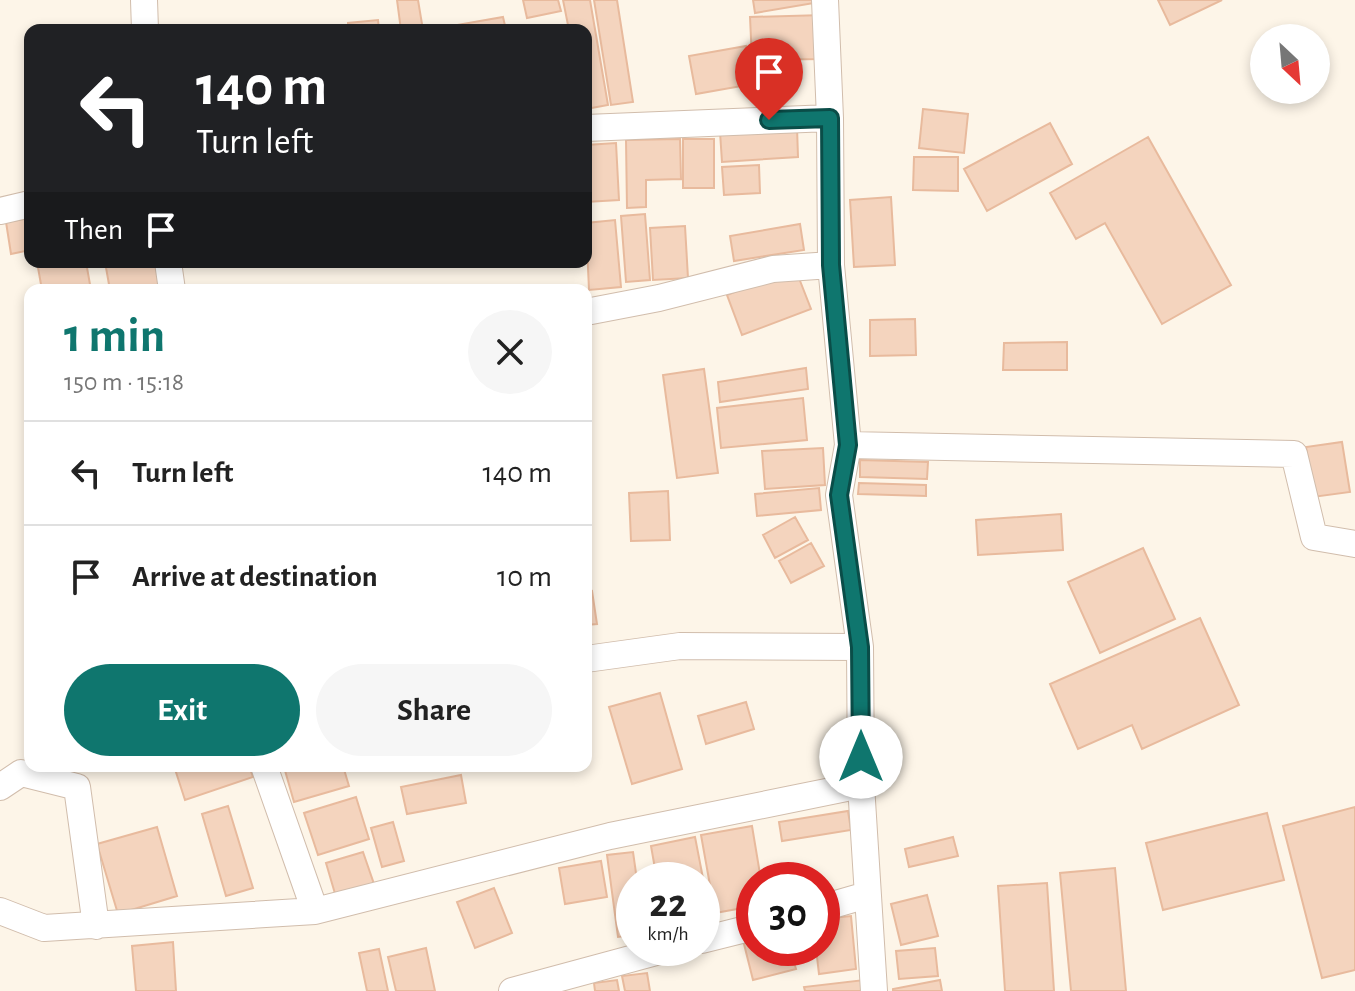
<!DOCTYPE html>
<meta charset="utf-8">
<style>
body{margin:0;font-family:"Alegreya Sans",sans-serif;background:#f6f6f6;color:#222;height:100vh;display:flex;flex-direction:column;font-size:30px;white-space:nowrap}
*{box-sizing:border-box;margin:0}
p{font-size:26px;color:#767676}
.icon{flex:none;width:44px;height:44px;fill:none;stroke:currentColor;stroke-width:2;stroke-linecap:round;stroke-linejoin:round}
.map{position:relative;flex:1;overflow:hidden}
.drawer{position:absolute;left:24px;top:284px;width:568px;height:488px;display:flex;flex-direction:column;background:#fff;border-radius:16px;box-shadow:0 4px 12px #0003}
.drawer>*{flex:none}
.banner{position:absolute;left:24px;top:24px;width:568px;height:244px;border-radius:16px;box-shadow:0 4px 12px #0003;background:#202124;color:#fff;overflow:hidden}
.needle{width:52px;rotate:154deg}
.tools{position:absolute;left:1250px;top:24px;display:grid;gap:16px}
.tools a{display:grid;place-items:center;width:80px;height:80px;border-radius:50%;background:#fff;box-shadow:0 4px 12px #0003;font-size:40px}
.speed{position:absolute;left:616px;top:862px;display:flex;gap:16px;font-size:40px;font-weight:700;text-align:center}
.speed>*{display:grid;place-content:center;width:104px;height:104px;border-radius:50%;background:#fff;box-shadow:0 4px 12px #0003;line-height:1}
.speed small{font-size:20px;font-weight:400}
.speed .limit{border:12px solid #d22;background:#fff;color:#111}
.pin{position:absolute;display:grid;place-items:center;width:68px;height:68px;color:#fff;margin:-82px -34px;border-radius:50% 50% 50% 0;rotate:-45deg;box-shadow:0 0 8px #0007}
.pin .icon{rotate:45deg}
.me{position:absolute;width:88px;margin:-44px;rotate:0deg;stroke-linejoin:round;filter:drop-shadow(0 0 6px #0008)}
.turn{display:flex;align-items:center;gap:28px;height:168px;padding:0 40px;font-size:36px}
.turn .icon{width:104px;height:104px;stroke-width:2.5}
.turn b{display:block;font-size:56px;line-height:68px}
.then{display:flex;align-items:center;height:76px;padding:0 40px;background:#0003;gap:16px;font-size:30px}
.round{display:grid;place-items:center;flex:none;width:84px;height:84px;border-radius:42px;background:#f6f6f6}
.overview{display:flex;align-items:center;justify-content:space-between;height:136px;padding:0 40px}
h1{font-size:48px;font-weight:700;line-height:60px;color:#0f766e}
.action{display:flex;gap:16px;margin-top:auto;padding:16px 40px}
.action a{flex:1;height:92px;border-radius:48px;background:#0f766e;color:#fff;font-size:32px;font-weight:700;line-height:92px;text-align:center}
.action a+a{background:#f6f6f6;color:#222}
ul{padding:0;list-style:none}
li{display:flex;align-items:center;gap:24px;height:104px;padding:0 40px;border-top:2px solid #e0e0e0}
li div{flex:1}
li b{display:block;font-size:30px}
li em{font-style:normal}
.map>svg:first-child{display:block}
.building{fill:#f4d4be;stroke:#e8ba9d;stroke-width:2}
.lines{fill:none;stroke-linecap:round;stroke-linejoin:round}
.street-casing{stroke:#d1bdac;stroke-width:28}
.street{stroke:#fff;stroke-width:26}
.route-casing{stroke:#0a4d48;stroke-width:20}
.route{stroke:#0f766e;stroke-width:14}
</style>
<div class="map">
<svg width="1355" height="991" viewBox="0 0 1355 991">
<rect width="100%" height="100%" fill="#fdf5e8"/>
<path class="building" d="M397 0H418L423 30H401Z
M523 0H558L561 11 527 18Z
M563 0H590L608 105 586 109V30H569Z
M594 0H617L633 102 611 105Z
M753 0H813L814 3 755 13Z
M1158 0H1222L1170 25Z
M824 15 825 59 752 60 750 17Z
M503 17 506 30H458L457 25Z
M378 20 379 30H348V23Z
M746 46 753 84 696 94 689 56Z
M923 109 968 114 964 153 919 148Z
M1050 123 1072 164 987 211 964 169Z
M797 127 798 157 722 162 720 132Z
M1148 137 1231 285 1162 324 1105 223 1076 239 1050 193Z
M680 139 681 179 646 180V207L627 208 626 140Z
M683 139H714V188H683Z
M616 143 619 200 586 202V145Z
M914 157H958V191L913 190Z
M759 165 760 193 724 195 722 167Z
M891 197 895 265 854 267 850 200Z
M645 214 650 280 626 282 621 216Z
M30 218V250L11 254 6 222Z
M615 220 621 287 589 290 586 223Z
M800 224 804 250 734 261 730 236Z
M685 226 688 278 653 280 650 228Z
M37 262H86L91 290H42Z
M105 262H156L161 290H110Z
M795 268 811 309 742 335 727 295Z
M915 319 916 355 870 356V320Z
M1067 342V370H1003L1004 343Z
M806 368 808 389 720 402 718 382Z
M704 369 718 473 677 478 663 375Z
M803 398 807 440 721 448 717 408Z
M1342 442 1350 492 1313 497 1306 447Z
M823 448 825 485 765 489 762 451Z
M860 460 928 462 927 479 860 477Z
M859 483 926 485V496L858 494Z
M819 488 821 510 757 516 755 494Z
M668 491 670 540 631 541 629 493Z
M1061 514 1063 550 978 555 976 520Z
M795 517 808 540 775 558 763 535Z
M811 543 824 566 791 583 779 561Z
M1143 548 1175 619 1100 653 1068 582Z
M592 591 597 624 586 625V592Z
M1200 618 1239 705 1142 749 1132 725 1078 749 1050 684Z
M660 693 682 769 632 784 609 707Z
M746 702 754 729 706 744 698 716Z
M174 766H249L253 777 185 800Z
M289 766H343L349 786 294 802 284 767Z
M461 775 466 803 407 814 401 787Z
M356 797 369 839 318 855 304 813Z
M228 806 253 888 226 896 202 814Z
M1355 807V970L1322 978 1283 826Z
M848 811 851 830 782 841 779 822Z
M1267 813 1284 880 1163 910 1146 843Z
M393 822 404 861 382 867 371 828Z
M752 826 761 880H754V906L715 913 701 835Z
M157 827 177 896 118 914 97 844Z
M695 837 708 904 702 905V880H657L651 846Z
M953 837 958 856 909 867 905 849Z
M363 852 374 884 336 897 326 863Z
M633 852 637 880H634V935L618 937 607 855Z
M601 861 607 897 565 904 559 868Z
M1115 868 1126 991H1071L1060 873Z
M1047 883 1054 991H1005L998 886Z
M494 888 512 933 475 948 457 902Z
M927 895 938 936 901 945 891 904Z
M851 916 856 969 819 974 816 948H822V919Z
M754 938V948H790L796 969 753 980 743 940Z
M173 942 176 991H136L132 946Z
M426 948 435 991H396L388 957Z
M935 948 938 976 899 979 896 951Z
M379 949 388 991H367L359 953Z
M647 973 650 991H625L622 976Z
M617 980 619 991H595L594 983Z
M864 980 865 991H805L804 987Z
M940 980 942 991H893V989Z"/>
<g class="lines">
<g class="street-casing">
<path id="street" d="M144 0 145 30
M830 118 831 265 848 445 839 495 860 647 861 785 874 991
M586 128 830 118 825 0
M0 211 30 204
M168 262 172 290
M586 312 659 298 773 269 831 265
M848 445 1294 454 1314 537 1355 544
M586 659 680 646 860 647
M264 766 315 911 610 836 861 785
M0 787 21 773 77 787 96 926
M822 908 867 895
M0 911 44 928 315 911
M702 940 754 927
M512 991 671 948"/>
</g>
<use href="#street" class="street"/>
</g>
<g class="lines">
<g class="route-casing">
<path id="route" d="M769 120 830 118 831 265 848 445 839 495 860 647 861 757"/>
</g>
<use href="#route" class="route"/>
</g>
</svg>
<div class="tools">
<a><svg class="needle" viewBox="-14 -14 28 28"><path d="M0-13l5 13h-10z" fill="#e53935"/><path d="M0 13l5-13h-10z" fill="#767676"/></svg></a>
</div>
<div class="speed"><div>22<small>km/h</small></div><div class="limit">30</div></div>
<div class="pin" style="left:769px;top:120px;background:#d93025"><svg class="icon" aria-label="arrive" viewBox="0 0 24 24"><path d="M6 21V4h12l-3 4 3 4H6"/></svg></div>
<svg class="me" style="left:861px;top:757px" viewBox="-20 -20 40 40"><circle r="19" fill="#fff"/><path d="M0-13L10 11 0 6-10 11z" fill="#0f766e"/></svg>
<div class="banner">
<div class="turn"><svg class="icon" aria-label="left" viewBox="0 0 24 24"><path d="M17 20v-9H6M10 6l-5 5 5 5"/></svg><div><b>140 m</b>Turn left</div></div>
<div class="then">Then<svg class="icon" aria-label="arrive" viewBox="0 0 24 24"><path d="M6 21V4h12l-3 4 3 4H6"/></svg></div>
</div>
<section class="drawer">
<div class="overview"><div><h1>1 min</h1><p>150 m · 15:18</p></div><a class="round"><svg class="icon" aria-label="close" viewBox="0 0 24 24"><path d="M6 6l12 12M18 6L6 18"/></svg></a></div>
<ul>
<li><svg class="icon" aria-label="left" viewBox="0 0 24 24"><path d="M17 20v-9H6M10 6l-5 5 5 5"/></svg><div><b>Turn left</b></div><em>140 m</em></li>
<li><svg class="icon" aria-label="arrive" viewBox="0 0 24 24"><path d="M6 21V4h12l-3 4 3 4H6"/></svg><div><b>Arrive at destination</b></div><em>10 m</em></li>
</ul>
<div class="action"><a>Exit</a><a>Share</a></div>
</section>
</div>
